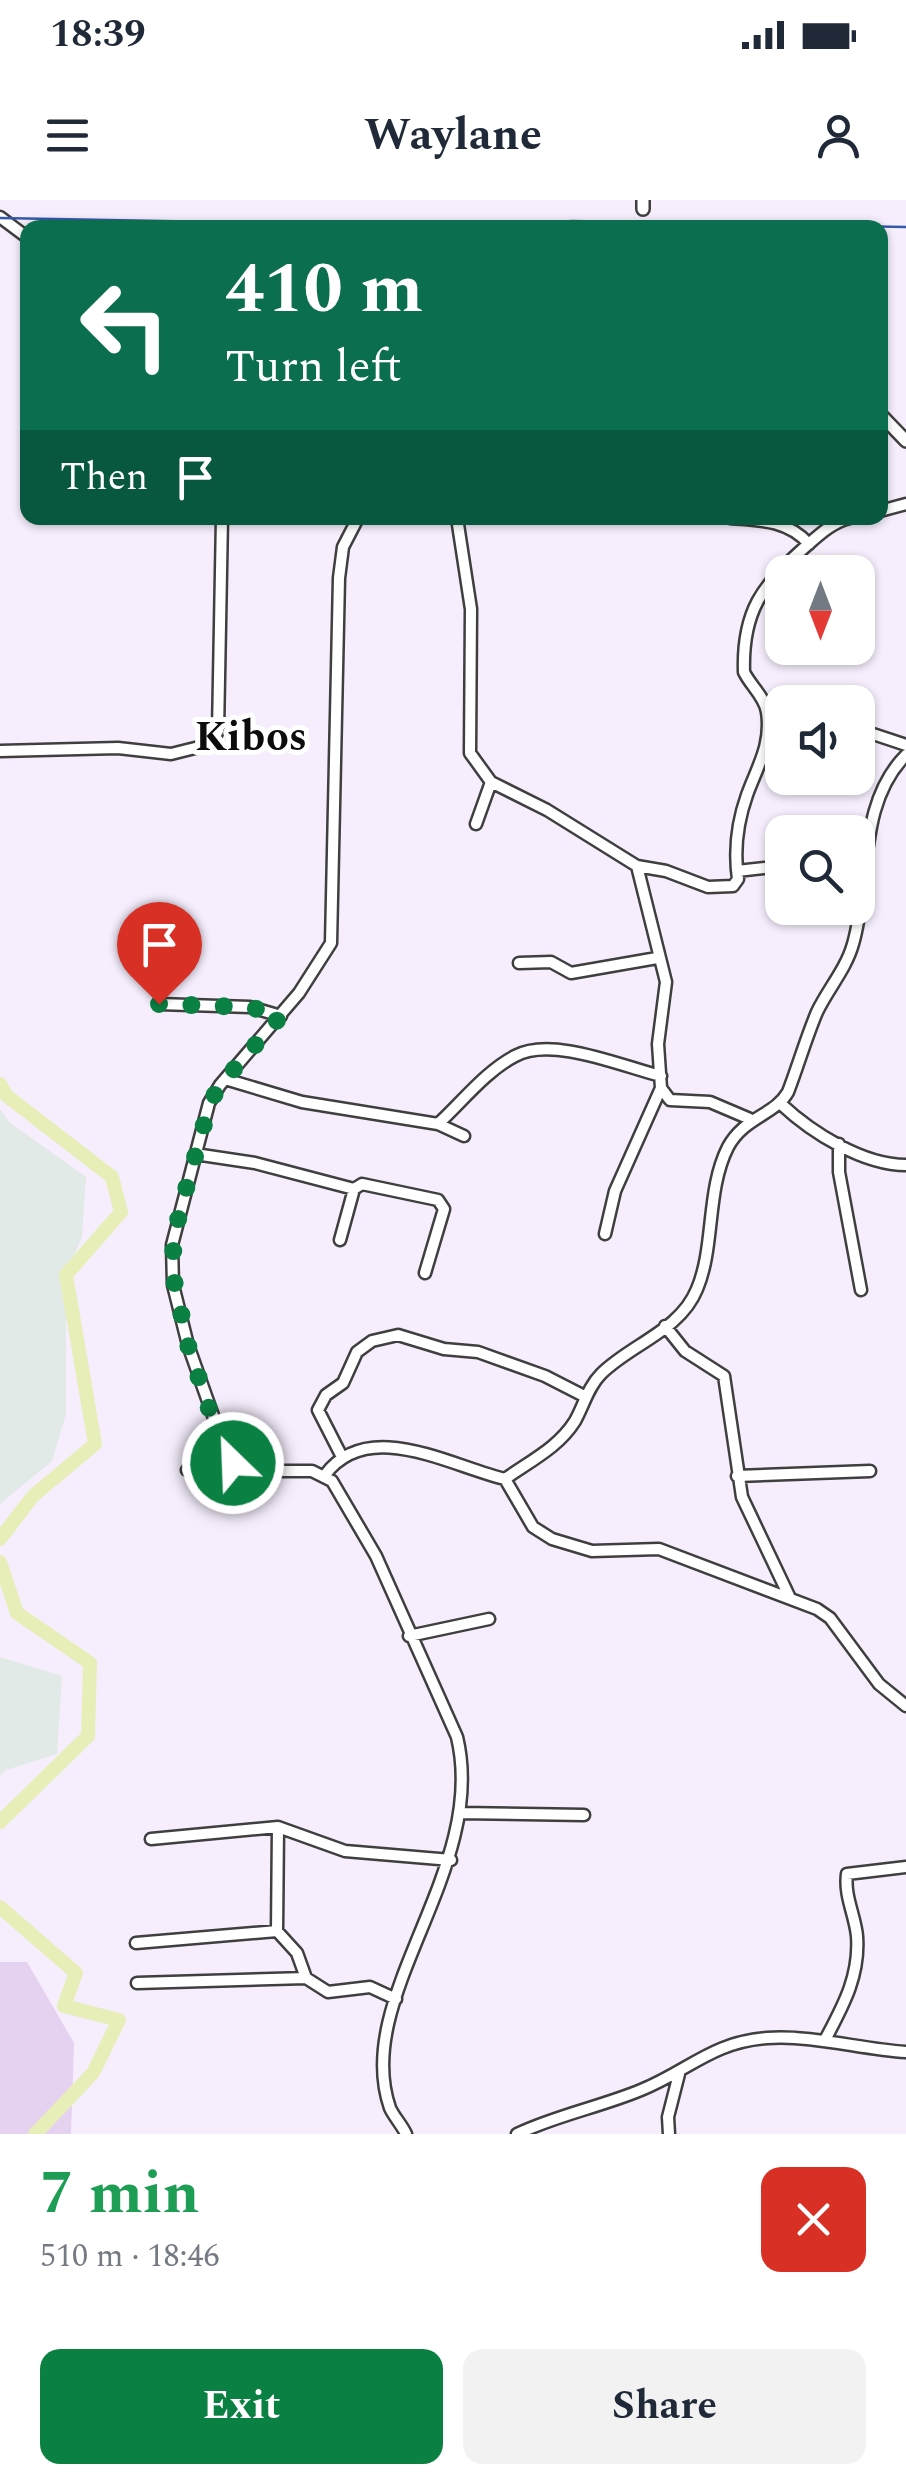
<!DOCTYPE html>
<meta charset="utf-8">
<style>
body{margin:0;font-family:Spectral,serif;background:#f2f2f3;color:#1f2937;height:100vh;display:flex;flex-direction:column;font-size:38px;white-space:nowrap}
*{box-sizing:border-box;margin:0}
p{font-size:32px;color:#747a83}
.icon{flex:none;width:55px;height:55px;fill:none;stroke:currentColor;stroke-width:2;stroke-linecap:round;stroke-linejoin:round}
.map{position:relative;height:1934px;overflow:hidden}
.panel{display:flex;flex-direction:column;background:#fff;flex:1}
.panel>*{flex:none}
.banner{position:absolute;left:20px;top:20px;width:868px;height:305px;border-radius:20px;box-shadow:0 2px 8px #0004;background:#0b6e4f;color:#fff;overflow:hidden}
.needle{width:65px;rotate:180deg}
.buttons{position:absolute;left:765px;top:355px;display:grid;gap:20px}
.buttons a{display:grid;place-items:center;width:110px;height:110px;border-radius:20px;background:#fff;box-shadow:0 2px 8px #0004;font-size:50px}
.pin{position:absolute;display:grid;place-items:center;width:85px;height:85px;color:#fff;margin:-102px -42px;border-radius:50% 50% 50% 0;rotate:-45deg;box-shadow:0 0 10px #0007}
.pin .icon{rotate:45deg}
.me{position:absolute;width:110px;margin:-55px;rotate:336deg;stroke-linejoin:round;filter:drop-shadow(0 0 8px #0008)}
.turn{display:flex;align-items:center;gap:35px;height:210px;padding:0 40px;font-size:45px}
.turn .icon{width:130px;height:130px;stroke-width:2.5}
.turn b{display:block;font-size:70px;line-height:85px}
.then{display:flex;align-items:center;height:95px;padding:0 40px;background:#0003;gap:20px;font-size:38px}
.round{display:grid;place-items:center;flex:none;width:105px;height:105px;border-radius:20px;background:#f2f2f3}
.summary{display:flex;align-items:center;justify-content:space-between;height:170px;padding:0 40px}
h1{font-size:60px;font-weight:700;line-height:75px;color:#1e9e55}
.cta{display:flex;gap:20px;margin-top:auto;padding:20px 40px}
.cta a{flex:1;height:115px;border-radius:20px;background:#0b8043;color:#fff;font-size:40px;font-weight:700;line-height:115px;text-align:center}
.cta a+a{background:#f2f2f3;color:#1f2937}
.status{display:flex;justify-content:space-between;align-items:center;height:70px;padding:0 50px;background:#fff;direction:ltr}
.status svg{height:28px;fill:currentColor}
header{display:flex;justify-content:space-between;align-items:center;height:130px;padding:0 40px;background:#fff;font-size:45px;font-weight:700}
.map>svg:first-child{display:block}
.industrial{fill:#e1eae7}
.farmland{fill:#e5d1f0}
.lines{fill:none;stroke-linecap:round;stroke-linejoin:round}
.river{stroke:#e8eeb8;stroke-width:14}
.minor-casing{stroke:#3f3f3f;stroke-width:15}
.tertiary-casing{stroke:#3f3f3f;stroke-width:16}
.minor{stroke:#fff;stroke-width:10}
.tertiary{stroke:#fff;stroke-width:11}
.rail{stroke:#3659ab;stroke-width:2.5}
.route{stroke:#0b8043;stroke-width:18;stroke-dasharray:0 32.4}
.labels{text-anchor:middle;dominant-baseline:central;stroke-width:10;stroke-linejoin:round;paint-order:stroke}
.district-label{font-size:42px;font-weight:bold;fill:#0c0c0c;stroke:#fff}
</style>
<div class="status"><b>18:39</b><svg viewBox="0 0 49 12"><path d="M0 12V9h3v3zM5 12V6h3v6zM10 12V3h3v9zM15 12V0h3v12zM26 1h20v11H26zM47 4h2v5h-2z"/></svg></div>
<header><svg class="icon" aria-label="menu" viewBox="0 0 24 24"><path d="M4 6h16M4 12h16M4 18h16"/></svg>Waylane<svg class="icon" aria-label="person" viewBox="0 0 24 24"><circle cx="12" cy="8" r="4"/><path d="M4 21q1-7 8-7t8 7"/></svg></header>
<div class="map">
<svg width="906" height="1934" viewBox="0 0 906 1934">
<rect width="100%" height="100%" fill="#f6eefd"/>
<path class="industrial" d="M0 909 9 922 86 977 82 1037 66 1075V1214L52 1261 0 1304Z
M0 1457 62 1476 57 1554 6 1570 0 1576Z"/>
<path class="farmland" d="M0 1762H27L74 1843 71 1934H0Z"/>
<g class="lines">
<path class="river" d="M0 884 7 896 112 977 121 1012 66 1075 95 1244 33 1296 0 1339
M0 1362 17 1413 90 1463 88 1536 0 1622
M0 1707 76 1773 64 1806 119 1820 93 1873 35 1934"/>
<g class="minor-casing">
<path id="minor" d="M0 17 28 38
M880 311 906 304
M358 318 343 347 339 378 331 743 299 793 220 885 209 903 172 1045 173 1085 188 1145 227 1255 248 1271H312L332 1281 376 1356 457 1537C489 1670 351 1797 390 1908 394 1917 402 1925 406 1934
M457 318 471 409 470 553 491 582 547 610 637 666 666 782 658 844 661 888 670 900 710 902 750 919
M730 318C759 320 788 320 809 344
M788 502H824
M858 529 906 545
M0 551 118 548 171 554 211 544 218 531 222 318
M476 624 491 582
M637 666 666 671 708 687 733 686 738 679C734 651 737 623 747 595 757 567 772 545 767 512 765 497 750 485 744 472 742 412 762 385 804 348 818 336 832 322 850 318
M737 671 782 666
M519 763 551 762 571 773 657 758
M159 804 250 807 281 816
M225 879 302 902 438 924 464 936
M781 904C812 933 863 965 906 965
M438 924C462 902 486 871 515 856 552 836 621 866 661 876
M839 944V972L861 1090
M195 954 255 963 354 989 362 984 438 1000 444 1009 425 1073
M605 1034 615 991 661 888
M340 1040 354 989
M665 1126 685 1151 724 1176 742 1297 789 1396
M342 1257 318 1210 326 1195 343 1183 357 1152 372 1141 398 1135 444 1149 478 1152 545 1176 586 1197
M187 1270 227 1255
M325 1275C368 1217 450 1266 505 1279L533 1327 552 1339 592 1351 659 1349 817 1409 830 1418 879 1484 906 1506
M737 1276 870 1271
M505 1279C530 1261 558 1248 575 1221 584 1205 588 1187 601 1174 631 1144 680 1131 697 1089 715 1047 706 990 728 947 744 917 775 915 788 892 798 866 806 838 817 812 828 789 846 769 853 744 871 682 857 604 906 555
M409 1436 489 1419
M460 1613 584 1615
M278 1627 277 1731 297 1753 306 1778
M151 1639 278 1627 345 1651 451 1660
M136 1743 277 1731
M137 1783 306 1778 328 1792 370 1787 396 1799
M825 1840C843 1806 860 1776 857 1736 855 1715 844 1696 847 1674L906 1667
M517 1934C557 1915 600 1907 641 1890 688 1871 712 1842 767 1838 815 1835 859 1849 906 1852
M669 1934 668 1917 679 1874"/>
</g>
<g class="tertiary-casing">
<path id="tertiary" d="M643 9V0
M880 214 906 241"/>
</g>
<use href="#minor" class="minor"/>
<use href="#tertiary" class="tertiary"/>
<path class="rail" d="M0 18 529 28
M518 25 572 21 906 27"/>
</g>
<g class="lines">
<path class="route" d="M159 804 250 807 281 816 220 885 210 903 179 1014 171 1066 188 1145 220 1242 233 1263"/>
</g>
<g class="labels">
<g class="district-label">
<text x="251" y="537">Kibos</text>
</g>
</g>
</svg>
<div class="buttons">
<a><svg class="needle" viewBox="-14 -14 28 28"><path d="M0-13l5 13h-10z" fill="#e53935"/><path d="M0 13l5-13h-10z" fill="#747a83"/></svg></a>
<a><svg class="icon" aria-label="sound" viewBox="0 0 24 24"><path d="M4 9h4l5-4v14l-5-4H4zM17 9q2 3 0 6"/></svg></a>
<a><svg class="icon" aria-label="search" viewBox="0 0 24 24"><circle cx="10" cy="10" r="6"/><path d="M15 15l6 6"/></svg></a>
</div>
<div class="pin" style="left:159px;top:804px;background:#d93025"><svg class="icon" aria-label="arrive" viewBox="0 0 24 24"><path d="M6 21V4h12l-3 4 3 4H6"/></svg></div>
<svg class="me" style="left:233px;top:1263px" viewBox="-20 -20 40 40"><circle r="17" fill="#0b8043" stroke="#fff" stroke-width="3"/><path d="M0-11L8 9 0 5-8 9z" fill="#fff"/></svg>
<div class="banner">
<div class="turn"><svg class="icon" aria-label="left" viewBox="0 0 24 24"><path d="M17 20v-9H6M10 6l-5 5 5 5"/></svg><div><b>410 m</b>Turn left</div></div>
<div class="then">Then<svg class="icon" aria-label="arrive" viewBox="0 0 24 24"><path d="M6 21V4h12l-3 4 3 4H6"/></svg></div>
</div>
</div>
<section class="panel">
<div class="summary"><div><h1>7 min</h1><p>510 m · 18:46</p></div><a class="round" style="background:#d93025;color:#fff"><svg class="icon" aria-label="close" viewBox="0 0 24 24"><path d="M6 6l12 12M18 6L6 18"/></svg></a></div>
<div class="cta"><a>Exit</a><a>Share</a></div>
</section>
